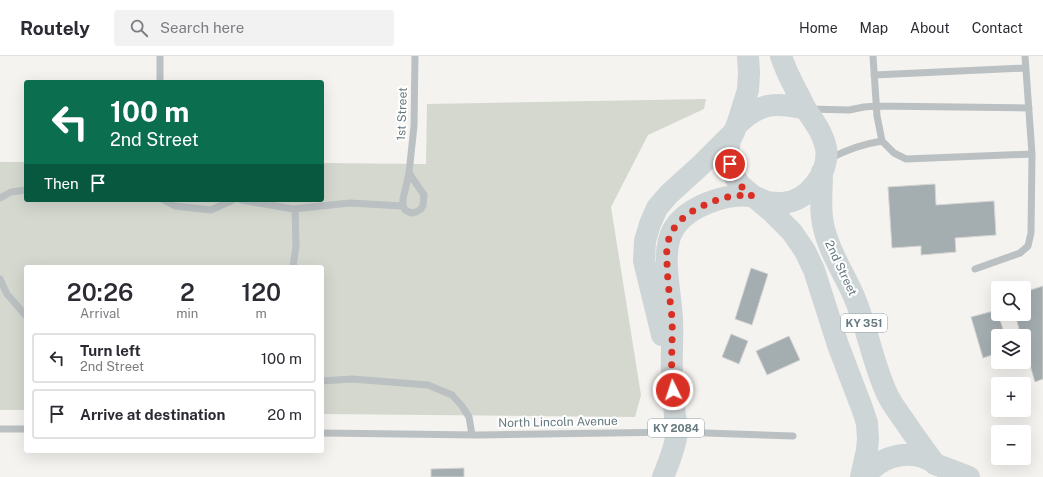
<!DOCTYPE html>
<meta charset="utf-8">
<style>
body{margin:0;font-family:"Public Sans",sans-serif;background:#f2f2f3;color:#2b2b33;height:100vh;display:flex;flex-direction:column;font-size:15px;white-space:nowrap}
*{box-sizing:border-box;margin:0}
p{font-size:13px;color:#7c7c81}
.icon{flex:none;width:22px;height:22px;fill:none;stroke:currentColor;stroke-width:2;stroke-linecap:round;stroke-linejoin:round}
.map{position:relative;flex:1;overflow:hidden}
.panel{position:absolute;left:24px;top:209px;width:300px;height:188px;display:flex;flex-direction:column;background:#fff;border-radius:4px;box-shadow:0 4px 16px #0002}
.panel>*{flex:none}
.hud{position:absolute;left:24px;top:24px;width:300px;height:122px;border-radius:4px;box-shadow:0 4px 16px #0002;background:#0b6e4f;color:#fff;overflow:hidden}
.fabs{position:absolute;left:991px;top:225px;display:grid;gap:8px}
.fabs a{display:grid;place-items:center;width:40px;height:40px;border-radius:4px;background:#fff;box-shadow:0 4px 16px #0002;font-size:20px}
.pin{position:absolute;display:grid;place-items:center;width:34px;height:34px;color:#fff;margin:-17px;border:2px solid #fff;border-radius:50%;box-shadow:0 1px 4px #0007}
.me{position:absolute;width:44px;margin:-22px;rotate:356deg;stroke-linejoin:round;filter:drop-shadow(0 0 3px #0008)}
.turn{display:flex;align-items:center;gap:14px;height:84px;padding:0 20px;font-size:18px}
.turn .icon{width:52px;height:52px;stroke-width:2.5}
.turn b{display:block;font-size:28px;line-height:34px}
.then{display:flex;align-items:center;height:38px;padding:0 20px;background:#0003;gap:8px;font-size:15px}
.eta{display:flex;justify-content:space-evenly;align-items:center;height:68px;text-align:center}
.eta b{font-size:24px;font-weight:600;line-height:28px}
ul{padding:0;list-style:none}
li{display:flex;align-items:center;gap:12px;height:50px;margin:0 8px 6px;padding:0 12px;border:2px solid #e1e1e2;border-radius:4px}
li div{flex:1}
li b{display:block;font-size:15px}
li em{font-style:normal}
header{display:flex;align-items:center;gap:24px;box-sizing:border-box;height:56px;padding:0 20px;background:#fff;border-bottom:1px solid #e1e1e2}
header strong{font-size:19px}
nav{display:flex;gap:22px;margin-inline-start:auto;font-size:14px}
.search{width:280px;height:36px;background:#f2f2f3;display:flex;align-items:center;gap:10px;box-sizing:border-box;padding:0 14px;border-radius:4px;color:#7c7c81;font-size:15px}
.map>svg:first-child{display:block}
.green{fill:#d4d8cf}
.building{fill:#a4adb0;stroke:#d5d4d3}
.lines{fill:none;stroke-linecap:round;stroke-linejoin:round}
.minor{stroke:#bbc0c2;stroke-width:7}
.major{stroke:#ced5d6;stroke-width:22}
.highway{stroke:#ced5d6;stroke-width:22}
.route{stroke:#d93025;stroke-width:7;stroke-dasharray:0 12.6}
.labels{text-anchor:middle;dominant-baseline:central;stroke-width:4;stroke-linejoin:round;paint-order:stroke}
.shield{fill:#fff;stroke:#93a1a5;stroke-width:1}
.shield-label{font-size:11px;font-weight:bold;fill:#65797e}
.street-label{font-size:12px;fill:#65797e;stroke:#fff}
</style>
<header>
<strong>Routely</strong>
<div class="search"><svg class="icon" aria-label="search" viewBox="0 0 24 24"><circle cx="10" cy="10" r="6"/><path d="M15 15l6 6"/></svg>Search here</div>
<nav><a>Home</a><a>Map</a><a>About</a><a>Contact</a></nav>
</header>
<div class="map">
<svg width="1043" height="421" viewBox="0 0 1043 421">
<rect width="100%" height="100%" fill="#f4f3f0"/>
<path class="green" d="M706 43 704 53 648 79 611 151 641 339 635 361 322 358V211H26V354H0V106H26V144H322V107L426 108 427 48Z"/>
<path class="building" d="M935 128 936 149 994 145 996 179 955 182 956 196 921 199V190L892 192 888 131Z
M751 212 768 218 752 269 735 263Z
M1043 230V323L1035 326 1024 289V280H1021L1015 258H1024V236Z
M997 254 1005 280H998V297L983 302 971 261Z
M731 278 748 285 739 308 722 301Z
M789 280 800 304 767 319 756 295Z
M464 412V421H431V413Z"/>
<g class="lines">
<path class="minor" d="M873 0 877 60 882 85 894 97 906 103 1032 98
M874 19 1026 12
M160 26V0
M809 53 849 54 864 51 876 50 1029 52
M829 103C846 94 862 88 882 85
M409 117 414 70 415 0
M409 117 424 139 423 149 421 153 416 156 411 157 405 154 403 150V143Z
M0 142 11 136 26 134
M164 144 175 150 211 154 233 144
M241 144 293 153 350 147 403 150
M293 211 296 190 295 153
M975 213 1020 197 1028 190 1031 177 1032 98 1025 0
M0 223 7 238 26 260
M322 325 352 323 428 329 452 339 462 350 469 361 472 379
M0 373H26
M322 377 478 379 677 376 793 380"/>
<path class="major" d="M748 0 749 17 748 34 737 69 730 84 728 100 731 115 740 129 771 155 792 176 805 195 814 214 838 289 862 352 867 367 868 383 867 394 861 421
M737 69C759 46 777 46 806 53
M822 116C822 136 819 157 825 176 831 200 846 220 855 243 868 274 873 309 888 340 892 348 898 356 903 363 913 378 924 393 935 408
M662 279 644 205 645 185 650 168 657 152 669 138 701 109 734 76
M663 421C668 409 676 387 677 375 677 370 676 365 675 360 674 347 672 334 672 321 671 301 673 282 672 263 671 237 660 197 673 174 686 151 725 137 750 140 756 140 761 144 767 146 771 147 777 147 782 147 807 146 830 117 826 92 823 77 815 67 807 55 803 49 801 42 797 36 791 24 785 13 781 0
M865 421C881 398 915 391 937 409"/>
<path class="highway" d="M935 408 969 421"/>
</g>
<g class="lines">
<path class="route" d="M673 334C670 310 673 286 672 262 670 242 667 223 667 204 667 198 666 191 668 186 672 169 687 157 702 150 720 142 733 138 752 140 740 130 733 123 730 108"/>
</g>
<g class="labels">
<g class="shield">
<rect x="841" y="258" width="46" height="18" rx="3"/>
<rect x="648" y="363" width="56" height="18" rx="3"/>
</g>
<g class="shield-label">
<text x="864" y="267">KY 351</text>
<text x="676" y="372">KY 2084</text>
</g>
<g class="street-label">
<text transform="translate(402 58) rotate(-88)">1st Street</text>
<text transform="translate(841 212) rotate(65)">2nd Street</text>
<text transform="translate(558 366) rotate(-1)">North Lincoln Avenue</text>
</g>
</g>
</svg>
<div class="fabs">
<a><svg class="icon" aria-label="search" viewBox="0 0 24 24"><circle cx="10" cy="10" r="6"/><path d="M15 15l6 6"/></svg></a>
<a><svg class="icon" aria-label="layers" viewBox="0 0 24 24"><path d="M12 4l9 5-9 5-9-5zM3 14l9 5 9-5"/></svg></a>
<a>+</a>
<a>−</a>
</div>
<div class="pin" style="left:730px;top:108px;background:#d93025"><svg class="icon" aria-label="arrive" viewBox="0 0 24 24"><path d="M6 21V4h12l-3 4 3 4H6"/></svg></div>
<svg class="me" style="left:673px;top:334px" viewBox="-20 -20 40 40"><circle r="17" fill="#d93025" stroke="#fff" stroke-width="3"/><path d="M0-11L8 9 0 5-8 9z" fill="#fff"/></svg>
<div class="hud">
<div class="turn"><svg class="icon" aria-label="left" viewBox="0 0 24 24"><path d="M17 20v-9H6M10 6l-5 5 5 5"/></svg><div><b>100 m</b>2nd Street</div></div>
<div class="then">Then<svg class="icon" aria-label="arrive" viewBox="0 0 24 24"><path d="M6 21V4h12l-3 4 3 4H6"/></svg></div>
</div>
<section class="panel">
<div class="eta">
<div><b>20:26</b><p>Arrival</p></div>
<div><b>2</b><p>min</p></div>
<div><b>120</b><p>m</p></div>
</div>
<ul>
<li><svg class="icon" aria-label="left" viewBox="0 0 24 24"><path d="M17 20v-9H6M10 6l-5 5 5 5"/></svg><div><b>Turn left</b><p>2nd Street</p></div><em>100 m</em></li>
<li><svg class="icon" aria-label="arrive" viewBox="0 0 24 24"><path d="M6 21V4h12l-3 4 3 4H6"/></svg><div><b>Arrive at destination</b></div><em>20 m</em></li>
</ul>
</section>
</div>
